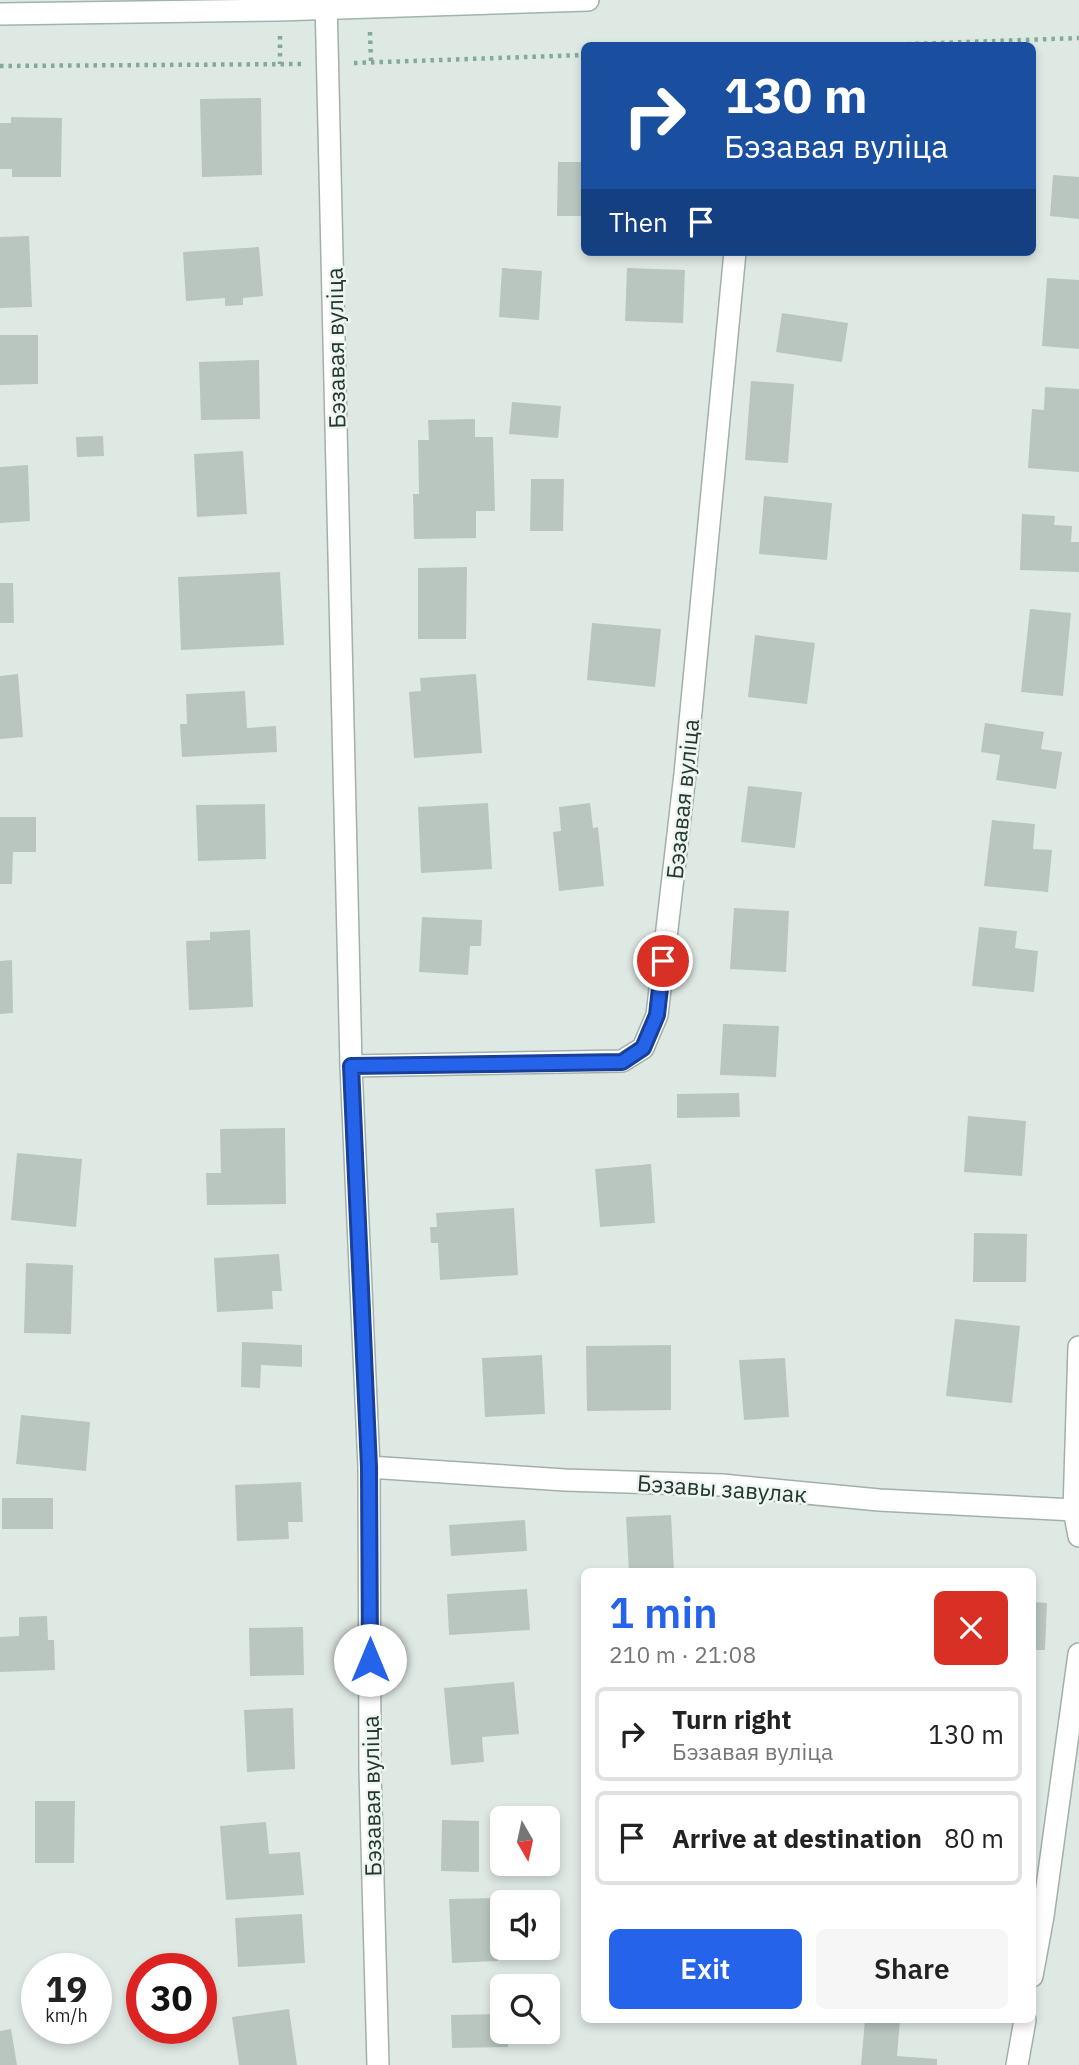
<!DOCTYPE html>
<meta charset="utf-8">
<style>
body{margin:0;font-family:"IBM Plex Sans",sans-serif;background:#f6f6f6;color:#222;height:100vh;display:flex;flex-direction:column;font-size:26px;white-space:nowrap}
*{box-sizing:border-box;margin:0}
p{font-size:23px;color:#767676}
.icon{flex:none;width:38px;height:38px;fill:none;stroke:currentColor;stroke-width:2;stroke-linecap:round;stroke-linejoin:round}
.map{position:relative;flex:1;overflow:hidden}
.panel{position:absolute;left:581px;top:1568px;width:455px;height:455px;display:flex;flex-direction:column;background:#fff;border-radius:10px;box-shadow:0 4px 10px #0003}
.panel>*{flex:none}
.guide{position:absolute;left:581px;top:42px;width:455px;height:214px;border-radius:10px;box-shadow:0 4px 10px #0003;background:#1a4fa0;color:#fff;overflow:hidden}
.needle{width:46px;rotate:171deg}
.fabs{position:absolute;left:490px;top:1806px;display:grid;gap:14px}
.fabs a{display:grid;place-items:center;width:70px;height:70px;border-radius:10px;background:#fff;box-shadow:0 4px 10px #0003;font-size:35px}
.speed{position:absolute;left:21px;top:1953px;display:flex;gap:14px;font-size:35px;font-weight:700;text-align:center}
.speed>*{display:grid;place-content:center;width:91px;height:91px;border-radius:50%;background:#fff;box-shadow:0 4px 10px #0003;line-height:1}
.speed small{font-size:18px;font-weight:400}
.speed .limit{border:10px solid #d22;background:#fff;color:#111}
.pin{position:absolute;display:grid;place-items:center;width:60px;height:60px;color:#fff;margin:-30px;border:4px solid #fff;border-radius:50%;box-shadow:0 2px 7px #0007}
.me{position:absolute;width:77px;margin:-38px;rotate:0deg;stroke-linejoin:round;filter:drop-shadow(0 0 5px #0008)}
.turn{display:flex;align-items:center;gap:24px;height:147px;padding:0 28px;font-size:32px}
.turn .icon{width:91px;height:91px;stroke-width:2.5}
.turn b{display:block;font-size:49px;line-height:60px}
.then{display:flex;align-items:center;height:66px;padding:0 28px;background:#0003;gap:14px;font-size:26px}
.round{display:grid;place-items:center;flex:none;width:74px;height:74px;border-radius:10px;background:#f6f6f6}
.summary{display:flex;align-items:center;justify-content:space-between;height:119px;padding:0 28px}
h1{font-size:42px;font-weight:600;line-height:52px;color:#2563eb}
.action{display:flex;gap:14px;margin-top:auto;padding:14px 28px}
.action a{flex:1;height:80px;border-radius:10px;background:#2563eb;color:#fff;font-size:28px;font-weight:600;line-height:80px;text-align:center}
.action a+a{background:#f6f6f6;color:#222}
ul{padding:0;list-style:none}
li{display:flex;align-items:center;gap:21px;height:94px;margin:0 14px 10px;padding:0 14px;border:4px solid #e0e0e0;border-radius:10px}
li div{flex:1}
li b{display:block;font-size:26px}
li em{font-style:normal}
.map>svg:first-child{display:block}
.building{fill:#b8c6bf}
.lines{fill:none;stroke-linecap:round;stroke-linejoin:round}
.minor-casing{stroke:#a3b0aa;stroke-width:24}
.secondary-casing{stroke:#9fb4aa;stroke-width:24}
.path{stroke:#82aa9a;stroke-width:4.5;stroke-dasharray:3.5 5;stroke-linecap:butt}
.minor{stroke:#fff;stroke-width:21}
.secondary{stroke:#fff;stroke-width:21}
.route-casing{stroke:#184099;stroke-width:18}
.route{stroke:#2563eb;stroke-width:12}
.labels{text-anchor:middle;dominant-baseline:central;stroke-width:5;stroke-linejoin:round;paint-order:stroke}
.street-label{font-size:23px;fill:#22382f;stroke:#eff6f2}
</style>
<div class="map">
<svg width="1079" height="2065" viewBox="0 0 1079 2065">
<rect width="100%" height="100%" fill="#dfe9e4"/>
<path class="building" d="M261 98 262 175 202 177 200 99Z
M11 117 62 118 61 177H12V169H0V123H11Z
M558 162H584V216H557Z
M1053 175 1079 177V219L1050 216Z
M29 236 32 307 0 308V237Z
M259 247 263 296 243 298V305L225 306V298L186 301 183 252Z
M502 268 542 271 539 320 499 317Z
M627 268 685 270 683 323 625 321Z
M1047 278 1079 280V349L1042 346Z
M782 313 848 323 842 362 776 352Z
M0 335H38V384L0 385Z
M259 360 260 419 201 420 199 362Z
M751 381 794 384 788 463 745 460Z
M1045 387 1079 389V472L1028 468 1032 409 1044 410Z
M512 402 561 406 558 438 509 434Z
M475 419V437H493L495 511H476V538L414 539 413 494H419L418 440H429L428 420Z
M103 436 104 456 77 457 76 437Z
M243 451 247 514 197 517 194 454Z
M28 465 30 521 0 523V467Z
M531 479H564L563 531H530Z
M764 496 832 503 827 560 759 554Z
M1022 514 1055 516 1054 525 1072 526 1071 542H1079V572L1020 570Z
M467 567 466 639H418V568Z
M280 572 284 645 181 650 178 577Z
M0 583H13L14 623H0Z
M1030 609 1071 613 1063 696 1021 692Z
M592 623 661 629 655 687 587 680Z
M755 635 815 643 807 704 748 697Z
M18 674 23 737 0 739V676Z
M476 674 482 753 414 758 409 692 421 691 420 678Z
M245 691 247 728 276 726 277 752 182 757 180 724H187L186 694Z
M985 723 1044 732 1041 749 1062 752 1056 789 996 780 1000 755 981 752Z
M748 786 802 792 795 848 741 842Z
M488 803 492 869 421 873 418 807Z
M590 803 593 828 598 827 604 886 559 891 553 832 561 831 559 807Z
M265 804 266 859 198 861 196 805Z
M0 817H36V852H13L12 884H0Z
M992 820 1035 824 1033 849 1052 850 1048 892 984 886Z
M734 908 789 911 786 972 730 969Z
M422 917 482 920 481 946H470L468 975 419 972Z
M979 927 1017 931 1015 948 1038 951 1034 992 972 986Z
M250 930 253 1007 189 1010 186 941 210 940V932Z
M12 960 13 1013 0 1014V961Z
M723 1024 779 1026 776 1077 720 1075Z
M739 1093 740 1117 677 1118V1094Z
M968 1116 1026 1121 1022 1176 964 1172Z
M285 1128 286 1204 207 1205 206 1173H221L220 1129Z
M17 1153 82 1159 76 1227 11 1220Z
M651 1164 655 1223 600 1227 595 1169Z
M514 1208 518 1275 440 1280 438 1243H431L430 1227H437L436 1213Z
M974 1233 1027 1234 1026 1282H973Z
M279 1254 282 1291H272L273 1309 217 1312 214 1258Z
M26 1263 73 1265 71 1334 24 1333Z
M955 1319 1020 1326 1012 1403 946 1396Z
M242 1342 302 1345V1367L261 1365 260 1388 241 1387Z
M671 1345V1410L587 1411 586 1346Z
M542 1355 545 1414 485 1417 482 1358Z
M785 1358 789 1417 744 1420 739 1360Z
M21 1415 90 1422 86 1471 16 1464Z
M301 1482 303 1522H288L289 1539 237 1541 235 1485Z
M2 1498H53V1529H2Z
M671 1515 674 1572H629L626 1517Z
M525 1520 527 1551 451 1556 449 1525Z
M527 1589 530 1630 449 1635 447 1594Z
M1032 1602 1047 1603 1045 1650H1032Z
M47 1616 48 1640H54L55 1670 0 1672V1637L19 1636V1617Z
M303 1627 304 1675 250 1676 249 1628Z
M514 1682 519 1734 482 1737 484 1762 451 1765 444 1688Z
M293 1708 295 1769 247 1772 244 1710Z
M35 1801H75L74 1863H35Z
M442 1820 479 1821V1872L441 1871Z
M266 1822 269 1854 300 1852 304 1895 226 1900 220 1826Z
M498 1898V1909H502V1945H497L498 1961 452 1963 449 1899Z
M302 1914 305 1963 238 1967 235 1918Z
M289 2009 297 2065H239L232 2017Z
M502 2014V2032H508V2047L452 2048 451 2015Z
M865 2020H900L897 2056 937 2059V2065H861Z
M11 2029 17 2065H0V2031Z"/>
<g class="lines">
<g class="minor-casing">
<path id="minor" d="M326 0 351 1066 369 1467 370 1770 378 2065
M351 1066 622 1061 643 1048 657 1015 685 774 735 252
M1079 1347 1074 1510 1079 1536
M369 1467 565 1480 722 1485 879 1500 1074 1510
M1032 1976 1043 1916 1079 1654
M1017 2065 1025 2020"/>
</g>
<g class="secondary-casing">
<path id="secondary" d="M0 14 279 10 588 0"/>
</g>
<path class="path" d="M370 32 371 62
M280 36V64
M856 46 1079 38
M354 63 584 55
M0 66 304 64"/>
<use href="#minor" class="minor"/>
<use href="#secondary" class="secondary"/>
</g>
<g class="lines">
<g class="route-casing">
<path id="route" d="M370 1660 369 1467 351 1066 622 1062 643 1048 657 1015 663 961"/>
</g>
<use href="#route" class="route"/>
</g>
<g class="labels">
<g class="street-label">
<text transform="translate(335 348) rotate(-91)">Бэзавая вуліца</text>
<text transform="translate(682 799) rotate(-84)">Бэзавая вуліца</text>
<text transform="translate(722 1488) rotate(4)">Бэзавы завулак</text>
<text transform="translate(371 1796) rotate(-91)">Бэзавая вуліца</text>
</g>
</g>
</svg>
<div class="fabs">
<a><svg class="needle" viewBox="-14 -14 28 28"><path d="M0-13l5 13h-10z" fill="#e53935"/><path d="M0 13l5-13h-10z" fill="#767676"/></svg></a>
<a><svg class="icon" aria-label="sound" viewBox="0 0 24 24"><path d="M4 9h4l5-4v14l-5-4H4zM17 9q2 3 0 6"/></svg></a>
<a><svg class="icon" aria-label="search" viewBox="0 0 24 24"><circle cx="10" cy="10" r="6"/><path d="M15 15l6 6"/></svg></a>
</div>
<div class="speed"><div>19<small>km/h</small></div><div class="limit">30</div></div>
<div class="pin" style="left:663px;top:961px;background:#d93025"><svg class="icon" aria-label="arrive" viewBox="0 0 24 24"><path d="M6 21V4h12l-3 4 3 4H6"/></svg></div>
<svg class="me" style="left:370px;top:1660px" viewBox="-20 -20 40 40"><circle r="19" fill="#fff"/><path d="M0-13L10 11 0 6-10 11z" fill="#2563eb"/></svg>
<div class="guide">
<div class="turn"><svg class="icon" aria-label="right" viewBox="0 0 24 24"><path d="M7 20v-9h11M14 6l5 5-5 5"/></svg><div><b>130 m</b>Бэзавая вуліца</div></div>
<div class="then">Then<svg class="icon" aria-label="arrive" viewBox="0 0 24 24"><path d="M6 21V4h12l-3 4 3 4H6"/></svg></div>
</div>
<section class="panel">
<div class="summary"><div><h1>1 min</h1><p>210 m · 21:08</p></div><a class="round" style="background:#d93025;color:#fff"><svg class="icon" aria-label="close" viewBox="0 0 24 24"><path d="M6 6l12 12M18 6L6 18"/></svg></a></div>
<ul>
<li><svg class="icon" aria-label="right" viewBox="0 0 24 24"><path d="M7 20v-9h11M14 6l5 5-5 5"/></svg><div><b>Turn right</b><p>Бэзавая вуліца</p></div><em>130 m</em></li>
<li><svg class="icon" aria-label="arrive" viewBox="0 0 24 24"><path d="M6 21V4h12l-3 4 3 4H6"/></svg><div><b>Arrive at destination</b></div><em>80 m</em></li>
</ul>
<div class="action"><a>Exit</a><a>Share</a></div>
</section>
</div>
